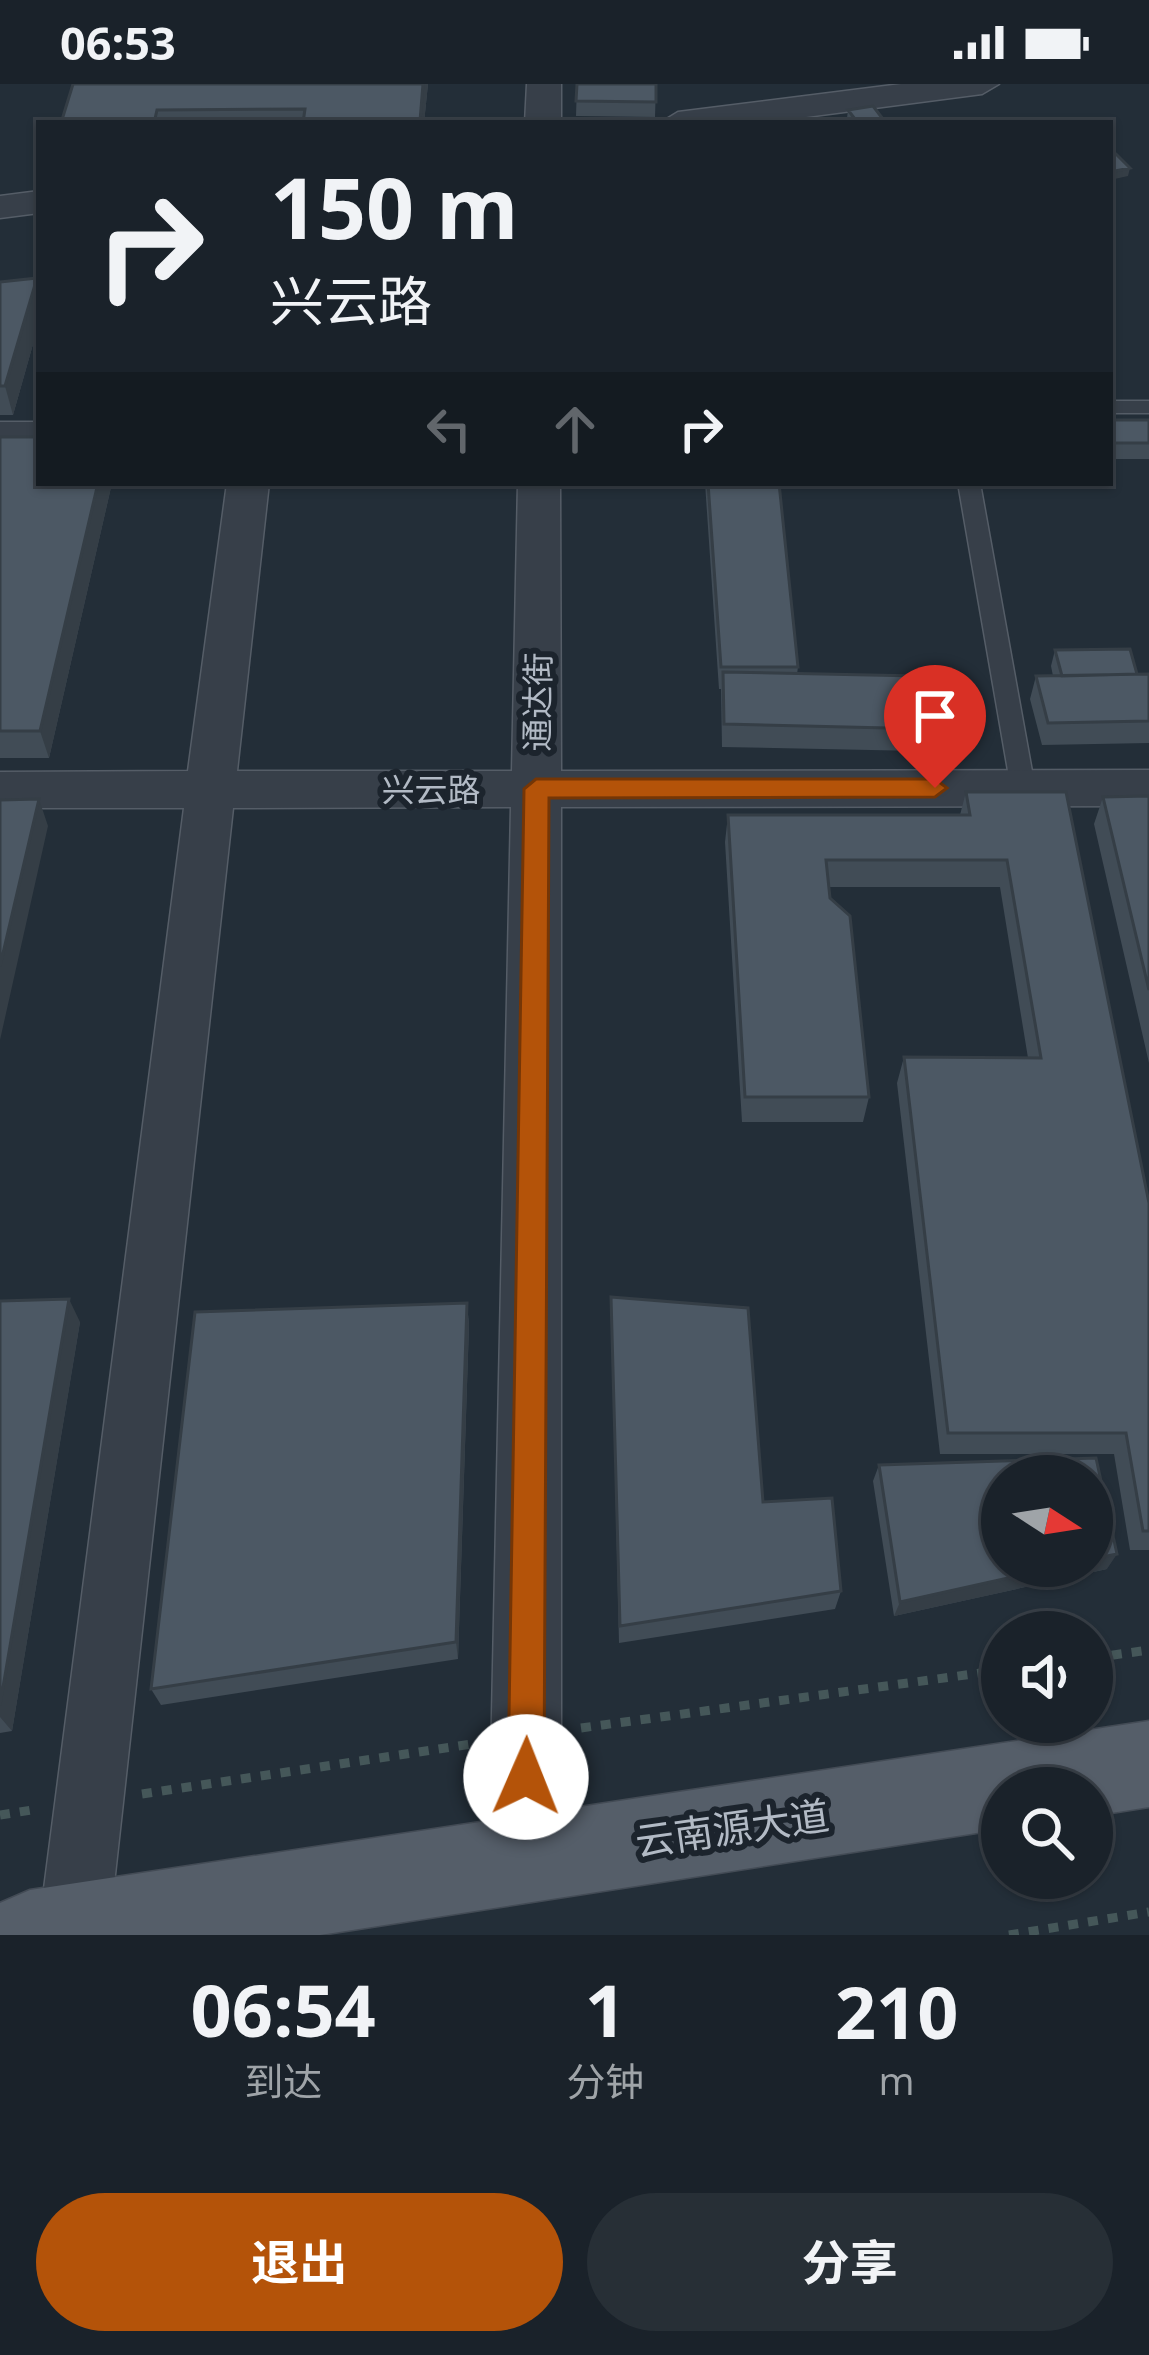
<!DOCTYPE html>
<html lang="zh">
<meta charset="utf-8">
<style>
body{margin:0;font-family:"Open Sans","Noto Sans SC",sans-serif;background:#272f36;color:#f1f3f6;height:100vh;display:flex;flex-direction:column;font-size:45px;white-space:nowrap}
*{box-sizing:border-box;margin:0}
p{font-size:39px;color:#9fa4a8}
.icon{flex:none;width:66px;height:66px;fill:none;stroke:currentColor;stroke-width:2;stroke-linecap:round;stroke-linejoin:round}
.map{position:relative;height:1851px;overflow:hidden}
.panel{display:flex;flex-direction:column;background:#1a222a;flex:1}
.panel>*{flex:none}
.hud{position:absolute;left:36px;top:36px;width:1077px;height:366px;border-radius:0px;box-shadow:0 3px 9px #0004,0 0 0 3px #383f47;background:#1a222a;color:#f1f3f6;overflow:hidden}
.needle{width:78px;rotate:102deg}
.tools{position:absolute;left:981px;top:1371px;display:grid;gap:24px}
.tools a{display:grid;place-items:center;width:132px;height:132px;border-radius:50%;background:#1a222a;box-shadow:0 3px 9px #0004,0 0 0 3px #383f47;font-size:60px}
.pin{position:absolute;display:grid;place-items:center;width:102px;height:102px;color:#fff;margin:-123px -51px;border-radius:50% 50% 50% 0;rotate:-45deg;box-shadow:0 0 12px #0007}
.pin .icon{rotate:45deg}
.me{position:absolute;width:132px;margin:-66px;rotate:1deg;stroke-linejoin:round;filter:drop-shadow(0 0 9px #0008)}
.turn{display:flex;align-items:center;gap:42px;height:252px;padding:0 36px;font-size:54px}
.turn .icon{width:156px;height:156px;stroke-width:2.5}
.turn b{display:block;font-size:84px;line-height:102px}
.lanes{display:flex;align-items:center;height:114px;padding:0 36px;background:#0003;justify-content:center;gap:60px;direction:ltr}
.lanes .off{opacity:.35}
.eta{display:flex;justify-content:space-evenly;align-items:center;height:204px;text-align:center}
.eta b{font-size:72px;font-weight:700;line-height:84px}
.primary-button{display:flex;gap:24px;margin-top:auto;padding:24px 36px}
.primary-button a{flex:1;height:138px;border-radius:72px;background:#b45309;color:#fff;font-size:48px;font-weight:700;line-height:138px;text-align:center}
.primary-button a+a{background:#272f36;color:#f1f3f6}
.status{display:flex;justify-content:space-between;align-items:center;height:84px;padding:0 60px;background:#1a222a;direction:ltr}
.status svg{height:33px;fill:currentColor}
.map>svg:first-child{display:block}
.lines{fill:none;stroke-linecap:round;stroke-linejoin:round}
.lane-casing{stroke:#555d67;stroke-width:3}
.street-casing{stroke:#555d67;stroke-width:3}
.primary-casing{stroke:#434b55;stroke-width:3}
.path{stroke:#455759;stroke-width:9;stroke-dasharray:10 10;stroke-linecap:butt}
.lane{fill:#373f49;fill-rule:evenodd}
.street{fill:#373f49;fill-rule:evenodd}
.primary{fill:#555e69;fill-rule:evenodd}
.wall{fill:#414c56}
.shaded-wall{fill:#353e46}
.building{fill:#4c5864;stroke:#353e46;stroke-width:3}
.route{fill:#b45309;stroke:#753606;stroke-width:3}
.labels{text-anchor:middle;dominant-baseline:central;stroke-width:12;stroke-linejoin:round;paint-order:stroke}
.street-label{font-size:33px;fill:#b2bac5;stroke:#1c242d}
.near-street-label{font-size:39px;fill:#b2bac5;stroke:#1c242d}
</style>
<div class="status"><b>06:53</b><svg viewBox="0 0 49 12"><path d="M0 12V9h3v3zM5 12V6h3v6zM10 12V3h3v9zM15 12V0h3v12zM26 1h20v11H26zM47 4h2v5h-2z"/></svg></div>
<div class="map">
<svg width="1149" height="1851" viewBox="0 0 1149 1851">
<rect width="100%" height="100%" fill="#232e38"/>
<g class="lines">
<g class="lane-casing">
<path id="lane" d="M1110 317H1149V329H1110Z
M958 399H980L1035 704 1023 713 1011 704Z"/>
</g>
<g class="street-casing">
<path id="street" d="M527 0H561V39H525Z
M901 0H999L982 10 760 39H660L678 28Z
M39 107V129L0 134V112Z
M0 338H39V364H0Z
M227 399H269L237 687H512L518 399H560L561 687 1149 686V722L561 723V1773L550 1798 525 1809 500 1798 489 1773 511 723 233 724 109 1845 106 1851H38L184 724H0V688L188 687Z"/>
</g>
<g class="primary-casing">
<path id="primary" d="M1149 1637V1723L1092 1732V1704H1002V1745L320 1851H0V1819L30 1806Z"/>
</g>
<path class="path" d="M1092 1574 1149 1566
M581 1644 1002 1586
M142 1710 472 1660
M0 1731 32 1726
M1009 1851 1149 1828"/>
<use href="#lane" class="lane"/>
<use href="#street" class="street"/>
<use href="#primary" class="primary"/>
</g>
<path class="wall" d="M73 0H428L424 39H61Z
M577 0H656L655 33 576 32Z
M848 26 886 39H851L847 34Z
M0 198 39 203V239L13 331H0Z
M1110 336H1149V375H1110Z
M0 353 39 399H112L49 674H0Z
M705 399H779L798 583 797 590 972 646 967 668 722 663 721 605H719Z
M1055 566 1137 590H1149V659L1042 661 1030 615 1036 592H1053L1051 582Z
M966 708H1066L1149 1119V1466H1130L1114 1370H940L897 999 904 973 1028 974 1000 803H829L869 1013 863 1038H742L725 758 728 731H960Z
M1149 712V979L1094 740 1103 713Z
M611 1213 763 1418 841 1507 835 1525 619 1559Z
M0 1217 80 1238 12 1647 0 1649Z
M467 1219 469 1241 458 1575 161 1621 151 1605Z
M879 1381 1107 1485 894 1532 873 1397Z"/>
<path class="shaded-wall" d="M423 0H428L424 39H407Z
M1130 84 1128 92 1110 96V88Z
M37 194 39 203V239L13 331 5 302Z
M98 399H112L49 674 40 647Z
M39 715 48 742 0 956V882Z
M69 1215 80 1238 12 1647 0 1633V1621Z
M467 1219 469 1241 458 1575 456 1558Z
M1117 1470 1107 1485 894 1532 900 1518 1062 1482H1092V1475Z"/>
<path class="building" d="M73 0H423L420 37 407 39H303L305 25 157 26 154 39H61Z
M577 0H656V18L576 17Z
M873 22 886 39H858L848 26Z
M1116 70 1130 84 1110 88V71Z
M37 194 5 302H0V198Z
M1110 336H1149V359H1110Z
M0 353H39V399H98L40 647H0Z
M708 399H779L798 583H721Z
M1130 565 1137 590 1062 592 1055 566Z
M723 588 965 593 972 646 724 640Z
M1149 590V637L1048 639 1036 592Z
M966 708H1066L1149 1119V1447H1143L1126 1349H948L904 973 1041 974 1007 776H826L830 814 850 832 869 1013H745L728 731H970Z
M1149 712V906L1103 713Z
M39 715 0 882V716Z
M611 1213 748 1224 763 1418 832 1414 841 1507 620 1542Z
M69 1215 0 1621V1217Z
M467 1219 456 1558 151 1605 195 1228Z
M1096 1374 1117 1470 1092 1475V1392H1002V1482H1062L900 1518 879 1381Z"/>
<path class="route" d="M536 695H935L947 704 935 713 549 714 544 1693 538 1705 526 1710 513 1705 508 1693 524 705Z"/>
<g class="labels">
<g class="street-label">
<text transform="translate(537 618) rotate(-89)">通达街</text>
<text x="431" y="705">兴云路</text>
</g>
<g class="near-street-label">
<text transform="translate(732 1743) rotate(-8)">云南源大道</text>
</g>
</g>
</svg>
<div class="tools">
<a><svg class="needle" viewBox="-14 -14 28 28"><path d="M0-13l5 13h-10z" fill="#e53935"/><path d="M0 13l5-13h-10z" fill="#9fa4a8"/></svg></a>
<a><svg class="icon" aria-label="sound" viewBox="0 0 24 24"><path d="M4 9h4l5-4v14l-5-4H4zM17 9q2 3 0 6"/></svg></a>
<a><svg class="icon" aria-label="search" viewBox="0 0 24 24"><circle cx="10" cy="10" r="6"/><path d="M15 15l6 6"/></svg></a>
</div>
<div class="pin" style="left:935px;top:704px;background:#d93025"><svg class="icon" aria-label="arrive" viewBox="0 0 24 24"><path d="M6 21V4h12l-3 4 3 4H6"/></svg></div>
<svg class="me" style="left:526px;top:1693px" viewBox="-20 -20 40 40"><circle r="19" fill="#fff"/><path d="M0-13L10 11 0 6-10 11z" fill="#b45309"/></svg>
<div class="hud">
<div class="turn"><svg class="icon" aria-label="right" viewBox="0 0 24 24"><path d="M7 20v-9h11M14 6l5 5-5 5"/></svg><div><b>150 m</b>兴云路</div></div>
<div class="lanes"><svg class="icon off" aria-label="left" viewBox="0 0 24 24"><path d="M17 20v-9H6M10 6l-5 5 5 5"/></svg><svg class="icon off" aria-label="ahead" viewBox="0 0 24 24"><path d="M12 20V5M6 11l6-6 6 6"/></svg><svg class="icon" aria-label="right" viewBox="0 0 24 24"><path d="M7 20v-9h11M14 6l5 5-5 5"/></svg></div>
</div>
</div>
<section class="panel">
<div class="eta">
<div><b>06:54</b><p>到达</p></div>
<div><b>1</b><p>分钟</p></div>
<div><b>210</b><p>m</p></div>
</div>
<div class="primary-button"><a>退出</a><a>分享</a></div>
</section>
